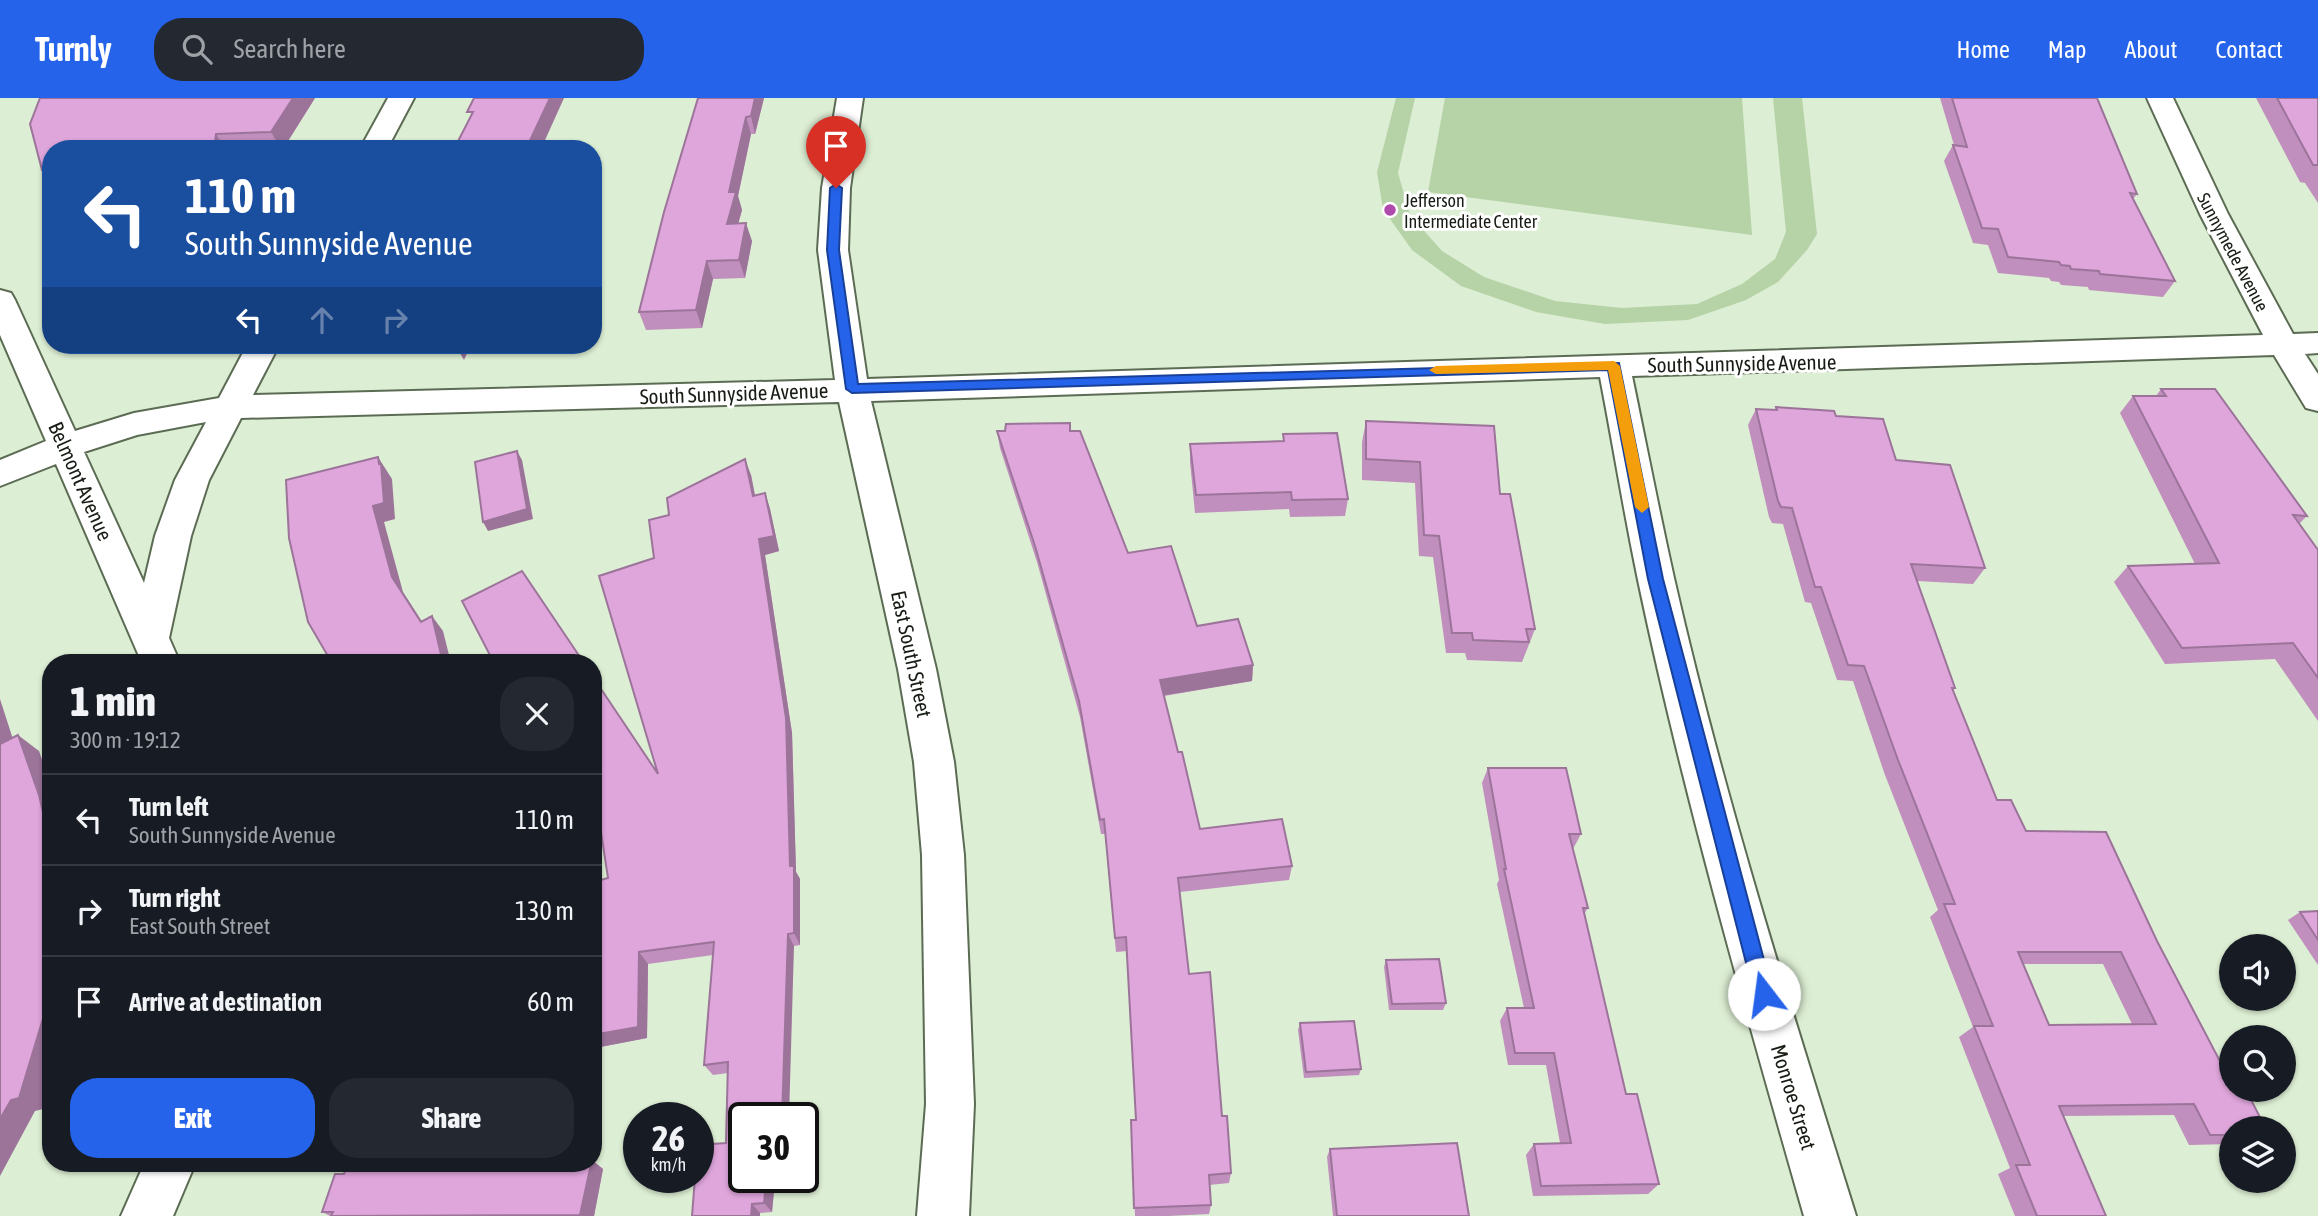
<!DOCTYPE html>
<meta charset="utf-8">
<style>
body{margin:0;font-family:"Asap Condensed",sans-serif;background:#242831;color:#f1f3f6;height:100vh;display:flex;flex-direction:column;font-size:26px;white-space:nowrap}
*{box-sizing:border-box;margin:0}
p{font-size:23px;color:#9ea1a6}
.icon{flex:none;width:38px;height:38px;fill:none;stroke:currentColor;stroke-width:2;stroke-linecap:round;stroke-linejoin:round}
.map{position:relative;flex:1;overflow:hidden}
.side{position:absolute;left:42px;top:556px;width:560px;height:518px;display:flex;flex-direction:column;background:#171b24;border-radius:28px;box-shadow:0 2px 5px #0004}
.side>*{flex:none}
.banner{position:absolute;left:42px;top:42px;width:560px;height:214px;border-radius:28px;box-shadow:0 2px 5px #0004;background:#1a4fa0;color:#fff;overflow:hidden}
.controls{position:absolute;left:2219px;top:836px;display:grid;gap:14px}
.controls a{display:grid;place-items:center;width:77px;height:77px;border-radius:50%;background:#171b24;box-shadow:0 2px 5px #0004;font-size:35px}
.speed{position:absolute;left:623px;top:1004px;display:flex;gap:14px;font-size:35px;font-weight:700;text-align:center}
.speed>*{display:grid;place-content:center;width:91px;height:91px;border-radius:50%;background:#171b24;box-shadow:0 2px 5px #0004;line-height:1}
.speed small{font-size:18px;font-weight:400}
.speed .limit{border:4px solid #111;border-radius:10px;background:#fff;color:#111}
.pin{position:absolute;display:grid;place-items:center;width:60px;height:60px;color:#fff;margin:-72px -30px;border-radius:50% 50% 50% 0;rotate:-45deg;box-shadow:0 0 7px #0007}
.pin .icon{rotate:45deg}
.me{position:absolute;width:77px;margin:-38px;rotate:345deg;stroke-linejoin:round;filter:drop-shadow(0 0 5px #0008)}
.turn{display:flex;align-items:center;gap:24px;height:147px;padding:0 28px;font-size:32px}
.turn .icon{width:91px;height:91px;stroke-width:2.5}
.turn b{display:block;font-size:49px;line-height:60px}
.lanes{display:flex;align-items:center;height:66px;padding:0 28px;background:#0003;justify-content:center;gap:35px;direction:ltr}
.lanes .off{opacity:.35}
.round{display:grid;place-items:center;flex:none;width:74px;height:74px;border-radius:28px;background:#242831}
.summary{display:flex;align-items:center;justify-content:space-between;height:119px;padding:0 28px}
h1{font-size:42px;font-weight:800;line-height:52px}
.action{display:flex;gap:14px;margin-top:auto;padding:14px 28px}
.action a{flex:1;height:80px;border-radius:28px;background:#2563eb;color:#fff;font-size:28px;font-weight:800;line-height:80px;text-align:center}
.action a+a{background:#242831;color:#f1f3f6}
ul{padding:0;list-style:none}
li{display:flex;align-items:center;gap:21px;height:91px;padding:0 28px;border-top:2px solid #363941}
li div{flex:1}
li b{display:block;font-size:26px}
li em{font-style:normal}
header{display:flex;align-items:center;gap:42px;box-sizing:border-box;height:98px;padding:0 35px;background:#2563eb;color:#fff}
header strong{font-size:33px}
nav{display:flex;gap:38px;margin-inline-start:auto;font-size:24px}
.search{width:490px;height:63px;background:#242831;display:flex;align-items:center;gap:18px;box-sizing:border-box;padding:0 24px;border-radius:28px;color:#9ea1a6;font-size:26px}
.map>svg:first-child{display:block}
.green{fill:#b6d2a7}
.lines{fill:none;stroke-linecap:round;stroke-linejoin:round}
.minor-casing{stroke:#5c6c54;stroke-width:4}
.minor{fill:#fff;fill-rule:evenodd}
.wall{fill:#c08fbd;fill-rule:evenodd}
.shaded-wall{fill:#9c749a}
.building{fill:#dfa6dc;stroke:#9c749a;stroke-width:2;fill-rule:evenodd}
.route{fill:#2563eb;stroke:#184099;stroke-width:2}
.slow{fill:#f59e0b}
.poi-dot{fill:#af49ad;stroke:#fff;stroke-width:2.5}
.labels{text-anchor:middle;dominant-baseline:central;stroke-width:6;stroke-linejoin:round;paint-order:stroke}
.far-poi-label{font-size:18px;fill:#171d14;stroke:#fff;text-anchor:start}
.far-street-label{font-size:18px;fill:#171d14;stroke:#fff}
.street-label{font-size:21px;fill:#171d14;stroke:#fff}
</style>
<header>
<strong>Turnly</strong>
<div class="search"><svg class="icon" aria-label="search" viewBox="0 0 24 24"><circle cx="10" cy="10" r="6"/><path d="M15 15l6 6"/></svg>Search here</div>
<nav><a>Home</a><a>Map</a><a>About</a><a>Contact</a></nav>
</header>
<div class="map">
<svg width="2318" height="1118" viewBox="0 0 2318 1118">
<rect width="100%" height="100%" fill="#dceed3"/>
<path class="green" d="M1396 0H1415L1398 75 1410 117 1442 153 1484 179 1555 203 1622 210 1697 206 1742 186 1775 161 1786 134 1773 0H1802L1817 136 1807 152 1778 184 1746 202 1688 222 1605 226 1536 214 1461 188 1412 152 1383 111 1377 74Z
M1445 0H1742L1752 137 1428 94Z"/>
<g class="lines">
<g class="minor-casing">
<path id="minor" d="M388 0H414L387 51H360Z
M837 0H863L850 90 848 152 867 281 2263 237 2200 116 2147 0H2173L2228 116 2293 236 2318 235V255L2305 256 2318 276V313L2306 310 2274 257 1632 278C1646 345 1659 413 1674 480 1723 696 1790 907 1856 1118H1804C1744 908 1683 696 1638 482 1624 415 1613 346 1600 279L871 303 936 571 954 664 964 757 974 1006 969 1118H917L926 1006 922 757 914 664 898 571 839 304 241 320 209 382 191 438 169 540 180 565H142L56 366 0 388V362L46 343 0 237V192L11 195 15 202 75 333 134 315 219 300 247 247H279L253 297 835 282 818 152 822 90ZM206 324 175 382 155 438 144 485 84 354 137 337Z
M144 1066H195L173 1118H121Z"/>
</g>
<use href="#minor" class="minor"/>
</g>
<path class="wall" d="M40 0H315L283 51H51V84L42 72 30 26Z
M698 0H764L755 36H751L738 98 742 112 738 126 752 143 745 180 713 181 702 230 646 232 639 214Z
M1940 0H2097L2137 96 2133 101 2175 183 2163 199 2089 192 2088 189 2061 187 2059 184 2051 183 2049 180 1998 175 1988 147 1973 145 1944 63 1953 47H1954Z
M2256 0H2318V105L2305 85 2300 84Z
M2161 291 2307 418 2299 426 2318 452V623L2275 561 2165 566 2114 484 2128 468 2195 466 2120 315 2133 298H2156Z
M1776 309 1836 318 1896 362 1985 470 1973 486 1917 483 1955 590 1953 593 1997 702 2026 733 2106 734 2231 1031V1046L2189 1047 2174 1017 2063 1018 2106 1118H2015L1998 1076 2010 1070 1959 939 1973 929 1930 819 1938 812 1885 677 1853 583 1837 582 1811 505 1805 504 1783 426 1772 425 1769 419 1748 327 1756 311 1775 312ZM2023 866H2103L2132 926 2049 927Z
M1366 323 1500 396 1535 531 1522 564 1467 562 1465 555H1446L1433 459 1419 458 1415 385 1362 382V344Z
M1070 325 1071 333 1128 455 1197 528 1253 567 1252 583 1164 598 1178 654 1200 731 1292 768 1289 782 1180 794 1189 876 1222 1018 1231 1075 1229 1085 1209 1087 1211 1107 1209 1116 1168 1118H1135L1131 1022H1136L1127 853 1116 854 1105 736H1101L1080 619 1037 464 1000 350 997 333Z
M1283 336 1348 401 1345 418 1290 419 1289 411 1195 415 1190 364V346L1283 343Z
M751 377 755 397 765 395 770 411 779 453 765 457 792 635 796 774 800 781V847L794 848 744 1020 788 1080 787 1093H774L772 1114 760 1115V1118H692L726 1045 728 975 713 977 704 967 713 857 648 866 647 940 595 950 593 948V784L608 780 598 716 593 709 658 676 654 460 669 417Z
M1488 670 1581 736 1573 751 1588 810 1584 816 1626 996 1659 1086 1648 1096 1533 1098 1526 1057 1534 1046 1560 1045 1546 967H1508L1500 923 1507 910H1524L1497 786 1499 782 1482 685Z
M2318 813V867L2288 822 2300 814Z
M1386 862 1446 905 1443 912H1389L1384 869Z
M1300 925 1361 971 1359 977 1304 980 1298 932Z
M1330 1051 1469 1118H1333L1327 1059Z
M593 1063 603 1071 594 1118H330L322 1114 344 1076 465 1067 593 1066Z"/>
<path class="shaded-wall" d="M293 0H315L283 51H281L271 34Z
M550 0H564L541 51H526Z
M755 0H764L755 36 751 18Z
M746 19 751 36 738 98 742 112 733 144 727 126 729 94Z
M216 36 225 51H214Z
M130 47 132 51H116Z
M51 70V84L42 72Z
M746 125 752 143 745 180 739 162Z
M707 163 713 181 702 230 696 212Z
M455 247H471L464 262Z
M517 353 522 362 533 421 488 433 483 424Z
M378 359 392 381 395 421 384 424 403 494 432 539 392 479 373 408Z
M745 361 751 377 758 414 753 398Z
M765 395 770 411 779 453 765 457 792 635 796 774 800 781V847L794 835 790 768 759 441Z
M432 518 443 533 451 565H443Z
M1253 567 1252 583 1160 598V582Z
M0 601 20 663 0 647Z
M18 637 39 653 51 687V749Z
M596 701 599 717 593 709V702Z
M788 836 794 848 789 1020H782Z
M639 854 648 866 647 940 595 950 593 948V937Z
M51 894V986L43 1011 35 1013 0 1078V1021Z
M593 1063 603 1071 594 1118H582L580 1117 591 1066H593Z
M780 1080H788L787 1093 780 1084Z
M766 1084 774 1093 772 1114 764 1105Z
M752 1106 760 1115V1118H751Z"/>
<path class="building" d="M40 0H293L271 34 216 36 214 51H129L130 47 116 51H51V70L42 72 30 26Z
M474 0H550L526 51H454L473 14H467Z
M698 0H755L751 18 746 19 729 94H736L727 126 746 125 739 162 707 163 696 212 639 214 664 114Z
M1952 0H2097L2137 96 2130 95 2175 183 2100 176 2099 173 2071 171 2070 168 2061 167 2059 164 2008 159 1998 131 1982 130 1953 47 1967 49Z
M2277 0H2318V67H2313Z
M2161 291H2215L2307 418 2293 417 2318 452V580L2293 545 2182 550 2128 468 2219 465 2133 298H2166Z
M1776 309 1834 313 1836 318 1883 321 1896 362 1950 367 1985 470 1911 466 1955 590H1952L1997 702H2011L2026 733 2106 734 2157 843 2223 969H2231V992H2246L2266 1031H2231V1037H2210L2194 1006 2059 1008 2106 1118H2037L2016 1067H2030L1974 928H1993L1944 806H1955L1898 662 1864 568 1848 567 1821 489H1815L1792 410 1781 409 1778 403 1756 311 1777 312ZM2018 854H2121L2156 926 2049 927Z
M1366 323 1494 328 1500 396H1510L1535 531H1526L1529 544 1473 542 1472 535H1452L1439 438 1424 437 1420 364 1366 361Z
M1070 325V333H1080L1128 455 1171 448 1197 528 1238 521 1253 567 1160 582 1178 654H1182L1200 731 1282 721 1292 768 1178 780 1189 876 1210 874 1222 1018H1227L1231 1075 1209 1077 1211 1107 1134 1110 1131 1022H1136L1126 839 1115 840 1104 721 1100 722 1079 603 1035 448 997 333H1005L1006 326Z
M1337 335 1348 401 1292 402 1291 394 1196 397 1190 346 1284 343 1283 336Z
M517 353 527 411 483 424 475 364Z
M378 359 379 366H381L384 405 373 408 392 479 421 524 432 518 443 565H332L308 524 289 440 286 382Z
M745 361 753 398 765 395 774 438 759 441 786 620 790 768H794V835L788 836 782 1020H744V1080H780V1084H766L764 1105 752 1106 751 1118H692L695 1080H698V1047L726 1045 728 964 704 967 714 844 639 854 638 929 593 937V784L608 780 596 701 593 702V579L658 676 599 478 654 460 649 422 669 417 667 400Z
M522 473 584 565H494L462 503Z
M18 637 39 697 51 749V894L19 1000 11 1002 0 1021V646Z
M1488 670H1566L1581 736H1569L1588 810H1583L1626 996H1637L1659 1086 1541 1088 1534 1046 1571 1045 1554 955H1515L1507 910H1534L1504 771H1506Z
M2318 813V842L2300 814Z
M1439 861 1446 905 1392 906 1386 862Z
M1354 923 1361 971 1306 974 1300 925Z
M1457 1045 1469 1118H1337L1330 1051Z
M347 1066H448V1067L490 1066H591L580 1117 331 1118 333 1114H322L335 1076H344Z"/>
<path class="route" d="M836 86 842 90 839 152 858 286 1619 265 1663 481 1773 896 1770 903 1764 905 1757 903 1754 896 1648 481 1608 272 852 295 846 291 827 152 830 90Z"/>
<path class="slow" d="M1614 263 1620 268 1649 409 1642 415 1635 409 1608 272 1436 276 1429 272 1436 268Z"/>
<circle class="poi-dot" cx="1390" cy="112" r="7"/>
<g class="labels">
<g class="far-poi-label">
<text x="1404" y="102">Jefferson<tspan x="1404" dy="21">Intermediate Center</tspan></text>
</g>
<g class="far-street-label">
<text transform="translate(2233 154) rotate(62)">Sunnymede Avenue</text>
</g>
<g class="street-label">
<text transform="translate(1742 265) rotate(-1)">South Sunnyside Avenue</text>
<text transform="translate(734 295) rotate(-2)">South Sunnyside Avenue</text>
<text transform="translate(81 383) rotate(66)">Belmont Avenue</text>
<text transform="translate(912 556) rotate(78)">East South Street</text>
<text transform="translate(1794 999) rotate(73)">Monroe Street</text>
</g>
</g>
</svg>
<div class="controls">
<a><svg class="icon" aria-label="sound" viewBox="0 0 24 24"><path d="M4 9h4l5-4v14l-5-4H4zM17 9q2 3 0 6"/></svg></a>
<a><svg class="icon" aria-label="search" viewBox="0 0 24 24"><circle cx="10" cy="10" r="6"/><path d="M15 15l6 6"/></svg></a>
<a><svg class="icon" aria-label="layers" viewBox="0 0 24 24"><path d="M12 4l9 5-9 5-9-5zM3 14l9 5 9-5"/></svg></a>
</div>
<div class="speed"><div>26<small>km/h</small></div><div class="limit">30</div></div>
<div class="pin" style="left:836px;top:90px;background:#d93025"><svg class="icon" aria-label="arrive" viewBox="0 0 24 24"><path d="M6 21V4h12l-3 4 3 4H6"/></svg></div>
<svg class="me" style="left:1764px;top:896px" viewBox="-20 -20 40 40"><circle r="19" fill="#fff"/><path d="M0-13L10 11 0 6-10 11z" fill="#2563eb"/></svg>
<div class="banner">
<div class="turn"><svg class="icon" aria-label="left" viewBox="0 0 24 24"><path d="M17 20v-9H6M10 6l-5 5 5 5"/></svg><div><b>110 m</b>South Sunnyside Avenue</div></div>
<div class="lanes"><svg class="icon" aria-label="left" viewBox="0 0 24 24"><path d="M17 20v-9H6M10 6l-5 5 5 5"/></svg><svg class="icon off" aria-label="ahead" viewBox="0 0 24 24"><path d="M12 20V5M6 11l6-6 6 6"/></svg><svg class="icon off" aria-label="right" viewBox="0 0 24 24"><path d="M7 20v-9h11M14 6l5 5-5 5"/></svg></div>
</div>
<section class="side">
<div class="summary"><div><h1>1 min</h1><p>300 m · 19:12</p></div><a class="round"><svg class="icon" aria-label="close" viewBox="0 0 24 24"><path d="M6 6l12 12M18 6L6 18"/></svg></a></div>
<ul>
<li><svg class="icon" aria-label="left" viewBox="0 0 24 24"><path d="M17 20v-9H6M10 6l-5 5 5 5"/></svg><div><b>Turn left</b><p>South Sunnyside Avenue</p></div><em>110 m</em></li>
<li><svg class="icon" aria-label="right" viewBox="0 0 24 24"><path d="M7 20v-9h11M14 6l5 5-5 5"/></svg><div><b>Turn right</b><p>East South Street</p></div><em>130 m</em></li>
<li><svg class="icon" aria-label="arrive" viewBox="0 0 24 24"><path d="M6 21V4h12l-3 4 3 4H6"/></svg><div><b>Arrive at destination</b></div><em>60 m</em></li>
</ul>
<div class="action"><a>Exit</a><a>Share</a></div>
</section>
</div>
